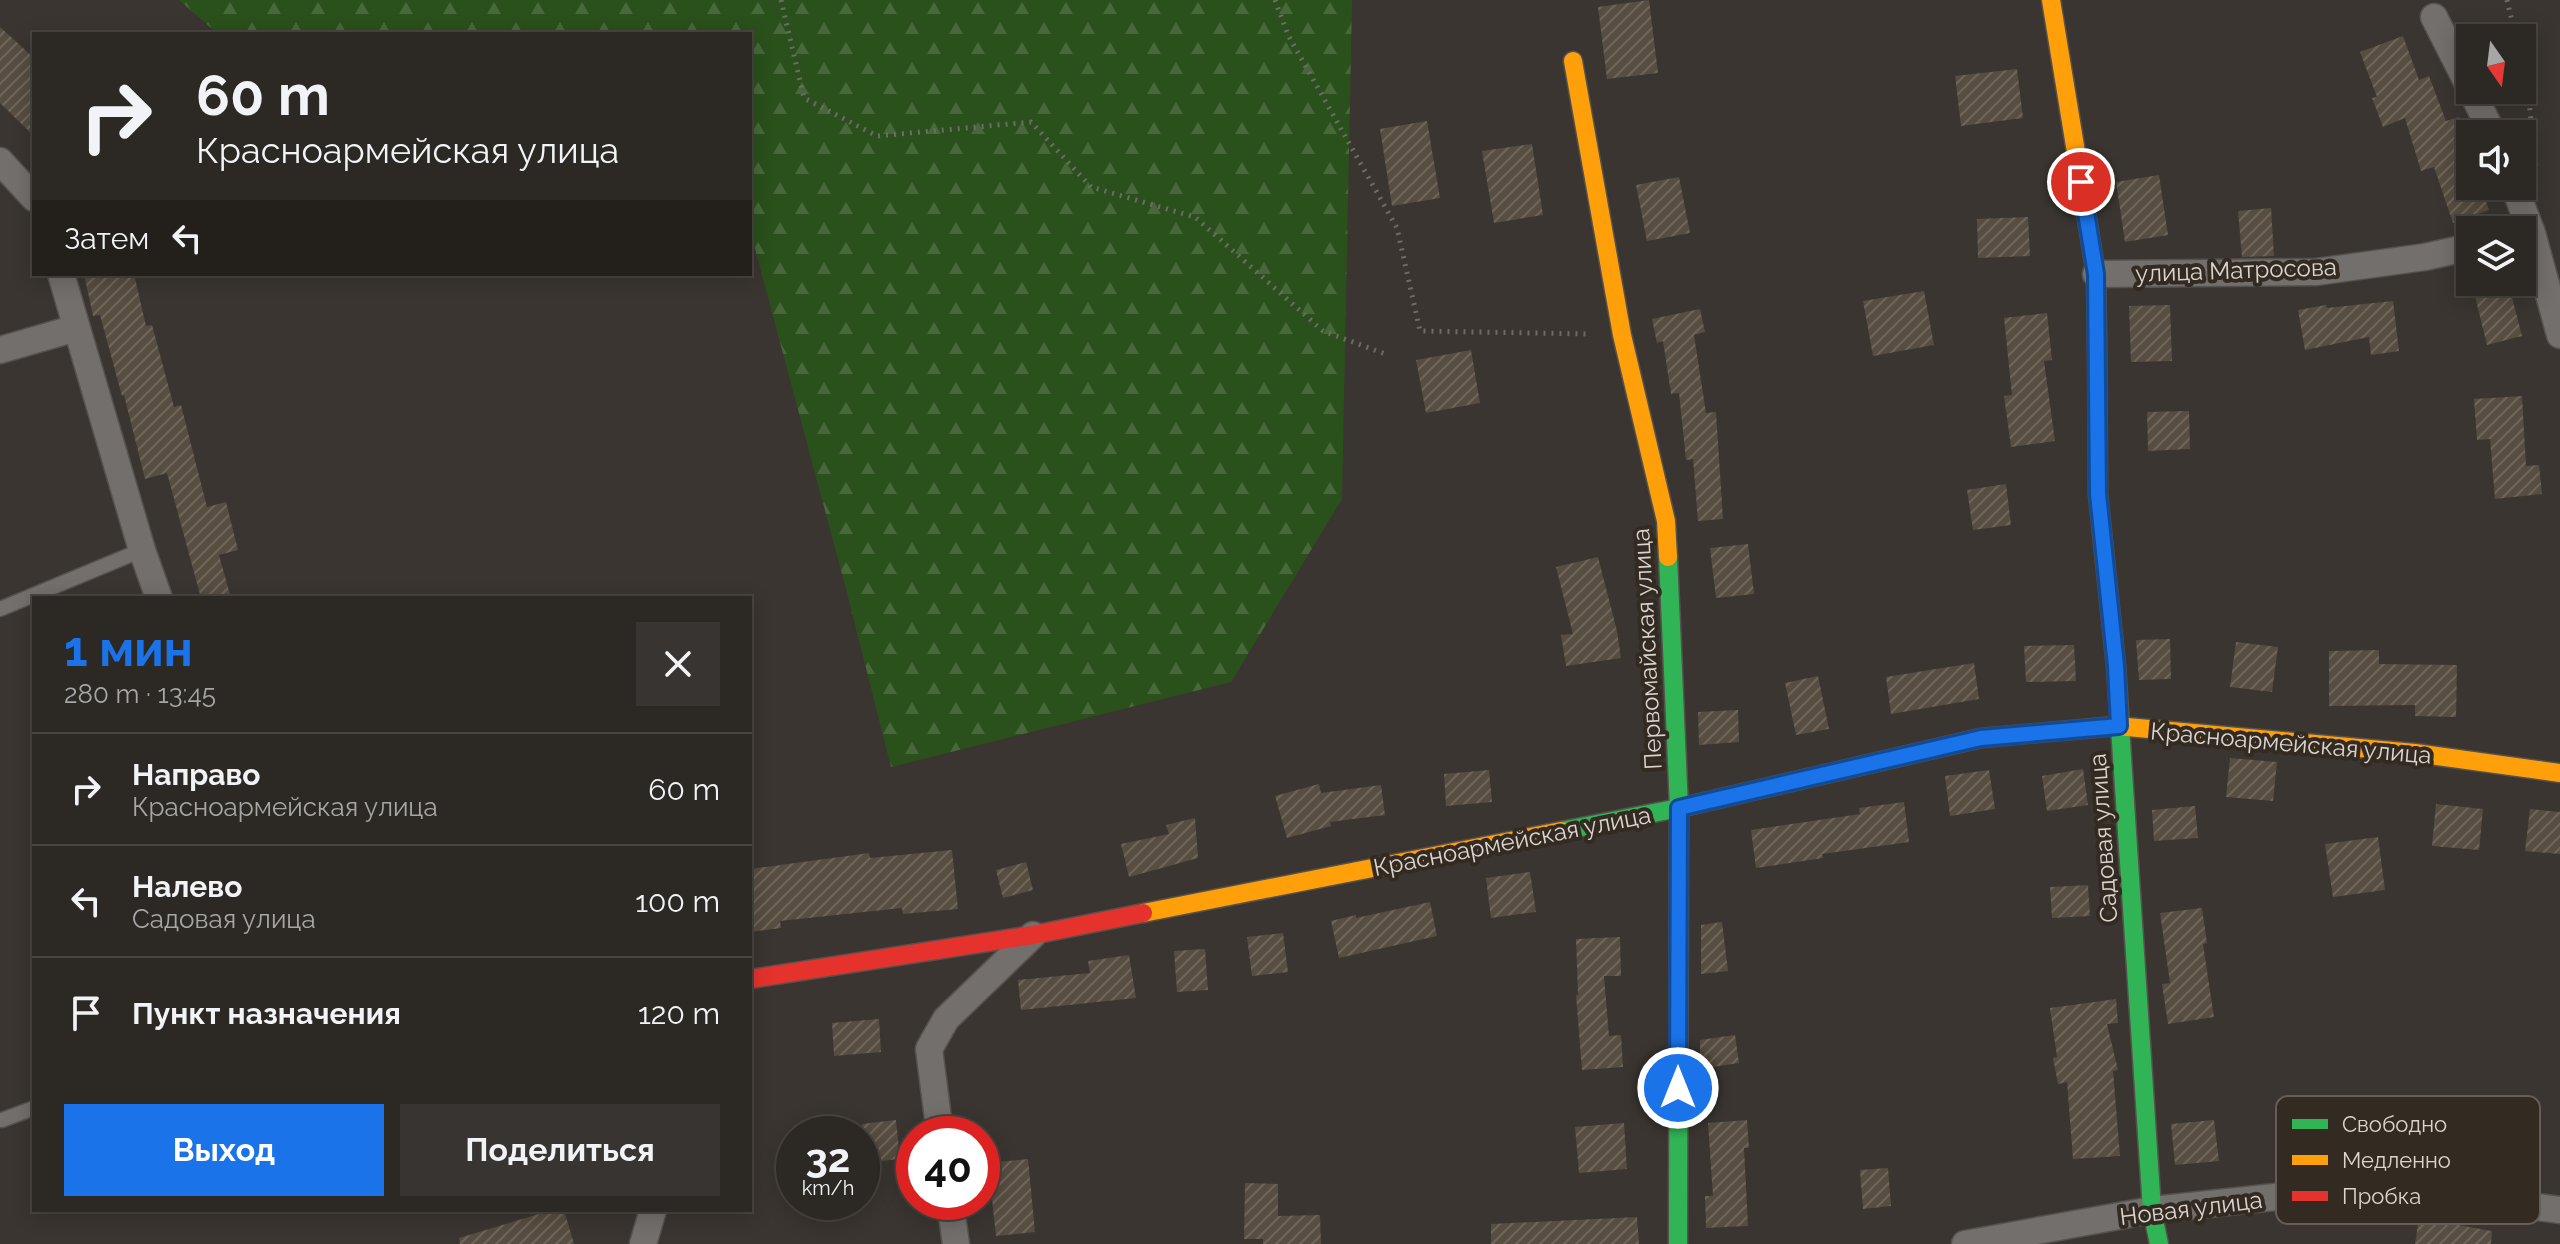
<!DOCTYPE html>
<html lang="ru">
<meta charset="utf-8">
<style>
body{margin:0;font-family:Raleway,sans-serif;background:#383431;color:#f1f3f6;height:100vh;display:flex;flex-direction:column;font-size:30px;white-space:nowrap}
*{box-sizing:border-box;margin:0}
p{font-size:26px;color:#a6a6a6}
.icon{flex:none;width:44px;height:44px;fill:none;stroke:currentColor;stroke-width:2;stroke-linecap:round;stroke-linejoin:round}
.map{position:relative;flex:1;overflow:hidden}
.panel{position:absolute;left:32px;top:596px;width:720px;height:616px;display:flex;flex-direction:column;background:#2c2824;border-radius:0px;box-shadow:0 4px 20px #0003,0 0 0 2px #484441}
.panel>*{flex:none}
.top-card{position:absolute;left:32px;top:32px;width:720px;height:244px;border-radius:0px;box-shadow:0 4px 20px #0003,0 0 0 2px #484441;background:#2c2824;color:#f1f3f6;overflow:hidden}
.needle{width:52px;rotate:166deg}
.fabs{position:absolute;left:2456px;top:24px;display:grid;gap:16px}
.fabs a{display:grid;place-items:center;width:80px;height:80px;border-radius:0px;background:#2c2824;box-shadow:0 4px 20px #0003,0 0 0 2px #484441;font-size:40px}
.speed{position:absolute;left:776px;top:1116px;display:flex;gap:16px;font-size:40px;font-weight:700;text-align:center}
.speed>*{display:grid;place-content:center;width:104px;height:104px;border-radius:50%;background:#2c2824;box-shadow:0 4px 20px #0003,0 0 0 2px #484441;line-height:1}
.speed small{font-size:20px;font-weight:400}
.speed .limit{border:12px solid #d22;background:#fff;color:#111}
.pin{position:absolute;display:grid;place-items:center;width:68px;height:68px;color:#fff;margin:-34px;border:4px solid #fff;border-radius:50%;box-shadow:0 2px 8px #0007}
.me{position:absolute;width:88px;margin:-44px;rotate:0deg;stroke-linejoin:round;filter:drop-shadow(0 0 6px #0008)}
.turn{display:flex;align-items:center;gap:28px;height:168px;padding:0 32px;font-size:36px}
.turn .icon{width:104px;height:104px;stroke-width:2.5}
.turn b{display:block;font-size:56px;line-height:68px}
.then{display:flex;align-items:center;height:76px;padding:0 32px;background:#0003;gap:16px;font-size:30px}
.round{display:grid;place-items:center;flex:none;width:84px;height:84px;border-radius:0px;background:#383431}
.head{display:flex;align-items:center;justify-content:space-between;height:136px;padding:0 32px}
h1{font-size:48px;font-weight:700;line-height:60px;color:#1a73e8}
.action{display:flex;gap:16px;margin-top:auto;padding:16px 32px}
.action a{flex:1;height:92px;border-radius:0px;background:#1a73e8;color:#fff;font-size:32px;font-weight:700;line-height:92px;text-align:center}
.action a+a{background:#383431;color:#f1f3f6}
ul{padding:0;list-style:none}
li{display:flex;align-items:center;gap:24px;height:112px;padding:0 32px;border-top:2px solid #484441}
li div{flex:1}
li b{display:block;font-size:30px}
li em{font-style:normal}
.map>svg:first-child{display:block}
.forest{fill:url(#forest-firs)}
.building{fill:url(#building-hatch)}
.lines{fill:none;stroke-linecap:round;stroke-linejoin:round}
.lane-casing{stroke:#55514c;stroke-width:17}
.street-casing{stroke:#55514c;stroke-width:29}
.fast-casing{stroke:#55514c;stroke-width:21}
.slow-casing{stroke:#55514c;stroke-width:21}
.jam-casing{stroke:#55514c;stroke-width:21}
.path{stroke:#6d6b67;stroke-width:5;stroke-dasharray:2 6;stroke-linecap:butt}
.lane{stroke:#726f6c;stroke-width:14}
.street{stroke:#726f6c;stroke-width:26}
.fast{stroke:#30b455;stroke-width:18}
.slow{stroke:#ff9f0a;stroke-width:18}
.jam{stroke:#e5322d;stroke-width:18}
.route-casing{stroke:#114b97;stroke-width:20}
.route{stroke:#1a73e8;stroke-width:14}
.labels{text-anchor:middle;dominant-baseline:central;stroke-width:8;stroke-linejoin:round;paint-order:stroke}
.street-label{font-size:24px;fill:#dad4cf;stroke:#332b22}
.key{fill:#332b22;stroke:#655e56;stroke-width:2}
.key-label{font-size:22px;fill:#dad4cf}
</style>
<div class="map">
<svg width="2560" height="1244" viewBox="0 0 2560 1244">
<defs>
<pattern id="forest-firs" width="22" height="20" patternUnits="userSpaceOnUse" patternTransform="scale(2)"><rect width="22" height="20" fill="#2a501b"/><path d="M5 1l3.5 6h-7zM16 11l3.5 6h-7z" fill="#48683b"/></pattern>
<pattern id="building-hatch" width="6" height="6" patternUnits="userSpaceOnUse" patternTransform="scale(2)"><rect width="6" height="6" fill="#574d40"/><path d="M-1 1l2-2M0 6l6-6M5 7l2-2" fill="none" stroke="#6f665b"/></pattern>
</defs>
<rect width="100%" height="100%" fill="#3a3530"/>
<path class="forest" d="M179 0H1352L1342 499 1231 682 891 767 847 593 750 230V34H218Z"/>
<path class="building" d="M1649 0 1658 73 1607 79 1598 7Z
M0 27 34 58V136L0 103Z
M2403 36 2419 80 2429 76 2446 121 2459 117 2470 153V186H2481L2489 210 2453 223 2434 167 2421 171 2405 118 2383 127 2372 98 2377 97 2360 52Z
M2017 69 2023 118 1961 126 1955 76Z
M1427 121 1440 198 1392 206 1380 129Z
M1532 144 1543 215 1494 223 1482 151Z
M2159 175 2168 235 2125 242 2116 182Z
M1679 177 1690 233 1647 241 1636 185Z
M2271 208 2274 256 2242 257 2238 211Z
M2028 217 2030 256 1978 258 1977 219Z
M84 274H134L146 326 152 325 174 407 181 405 207 507 226 502 238 550 219 555 231 598H201L167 473 145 479 124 395 122 396 100 315 93 316Z
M2497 282H2508L2522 336 2487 345 2473 288Z
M1924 291 1934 345 1873 356 1863 301Z
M2393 301 2399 351 2371 355 2369 337 2305 350 2298 310 2326 305 2327 308Z
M2170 305 2172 361 2131 362 2129 306Z
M1700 309 1705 332 1694 335 1706 413 1716 412 1723 519 1698 521 1693 459 1686 460 1679 393 1671 394 1663 341 1657 343 1652 319Z
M2047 313 2052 360 2044 361 2055 441 2011 447 2004 396 2012 395 2004 318Z
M1471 350 1480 403 1426 413 1416 360Z
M2522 396 2526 466 2539 465 2542 494 2495 499 2490 439 2477 440 2474 399Z
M2189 411 2190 449 2148 451 2147 412Z
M2006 484 2011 525 1973 530 1967 490Z
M1748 544 1754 594 1716 598 1710 548Z
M1598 557 1617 631 1621 658 1566 666 1561 635 1573 634 1556 567Z
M2170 639 2171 679 2139 680 2136 640Z
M2236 642 2278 647 2272 692 2230 687Z
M2074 645 2076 681 2026 682 2024 646Z
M2379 650V664L2457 665 2456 717 2415 716V705L2329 706V651Z
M1974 663 1979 699 1891 714 1886 677Z
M1818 676 1829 729 1796 735 1785 683Z
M1738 710 1739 742 1699 745 1698 712Z
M2230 758 2277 762 2273 801 2226 797Z
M2083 769 2088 805 2047 811 2042 776Z
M1489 770 1492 802 1446 806 1444 774Z
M1989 770 1995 809 1950 816 1945 776Z
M1319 784 1321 793 1381 785 1385 815 1330 822 1331 826 1287 838 1275 796Z
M1904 802 1909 842 1822 854 1823 858 1756 868 1751 830 1860 814 1859 808Z
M2436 804 2483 809 2479 850 2432 846Z
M2195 806 2198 838 2154 841 2152 810Z
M2530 809 2560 812V854L2525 851Z
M1195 818 1198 858 1129 877 1121 844 1169 834 1166 825Z
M2378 837 2385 890 2333 897 2325 844Z
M952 850 958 909 903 914 902 908 780 921 781 928 750 932V869L869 853 870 858Z
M1026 862 1033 890 1003 898 996 870Z
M1530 872 1536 912 1491 918 1486 878Z
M2088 885 2090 916 2052 918 2050 887Z
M1430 902 1437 936 1339 958 1331 921 1356 915V918Z
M2202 908 2207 943 2203 944 2214 1017 2168 1024 2162 984 2170 983 2160 913Z
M1722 922 1728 971 1701 974V925Z
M1283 933 1288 972 1252 976 1247 937Z
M1620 937 1621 976H1604L1609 1036 1621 1035 1623 1067 1582 1070 1576 995H1578L1576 939Z
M1205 949 1208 990 1177 992 1174 951Z
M1129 955 1136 998 1021 1010 1018 980 1090 973 1088 961Z
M2116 999 2118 1023 2107 1024 2118 1070 2113 1071 2120 1156 2073 1159 2067 1082 2058 1084 2053 1058 2057 1057 2050 1008Z
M879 1019 881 1052 834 1056 832 1023Z
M1735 1035 1739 1063 1700 1069V1040Z
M896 1120 900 1159 862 1163V1124Z
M1747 1120 1749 1148H1744L1748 1226 1706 1228 1705 1196H1713L1708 1123Z
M2214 1120 2219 1161 2175 1165 2171 1124Z
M1624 1123 1627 1169 1579 1173 1575 1127Z
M1028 1159 1035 1232 996 1236 988 1163Z
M1888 1168 1891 1206 1863 1209 1860 1170Z
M1245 1183 1278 1184V1216L1320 1215 1321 1244H1263V1239H1244Z
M552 1210H564L574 1244H460L459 1238Z
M1637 1217 1639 1244H1491V1224Z
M2419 1218 2492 1231 2491 1244H2415Z"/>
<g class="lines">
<g class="lane-casing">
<path id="lane" d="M0 609 142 550
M2 1120 34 1108"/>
</g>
<g class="street-casing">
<path id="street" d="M2434 17 2470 88
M2471 90 2493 134
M0 161 34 198
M2514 186 2532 233 2560 335
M61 274 142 550 159 598
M2096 274 2316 272 2425 257 2470 247
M0 350 76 328
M940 1134 929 1049 946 1019 1033 935
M950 1202 956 1244
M643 1244 653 1210
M1965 1244 2152 1210 2380 1186 2560 1210"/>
</g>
<g class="fast-casing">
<path id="fast" d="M2097 337 2098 494 2116 666 2152 1210 2159 1244
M1668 557 1679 808 1678 1244
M1561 831 1679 808 1981 738 2116 726"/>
</g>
<g class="slow-casing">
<path id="slow" d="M2051 0 2096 274 2097 337
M1573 61 1622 335 1666 521 1668 557
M2116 726 2415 753 2560 773
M1143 913 1561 831"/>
</g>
<g class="jam-casing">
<path id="jam" d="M750 979 1033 935 1143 913"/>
</g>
<path class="path" d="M781 0 804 98 877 136 1031 122 1091 187 1195 217 1323 331 1388 355
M1275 0 1288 35 1397 228 1420 331 1589 334
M2507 0 2516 38
M2522 61 2527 83 2536 167"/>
<use href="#lane" class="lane"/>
<use href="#street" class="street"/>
<use href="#fast" class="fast"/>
<use href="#slow" class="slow"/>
<use href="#jam" class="jam"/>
</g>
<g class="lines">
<g class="route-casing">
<path id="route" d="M1678 1088 1679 808 1981 738 2119 726 2116 666 2098 494 2096 274 2081 182"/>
</g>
<use href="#route" class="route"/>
</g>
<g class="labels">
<g class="street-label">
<text transform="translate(2236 270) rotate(-2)">улица Матросова</text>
<text transform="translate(1647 649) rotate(-93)">Первомайская улица</text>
<text transform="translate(2291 743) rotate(5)">Красноармейская улица</text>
<text transform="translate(2103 838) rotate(-94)">Садовая улица</text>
<text transform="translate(1512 841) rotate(-11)">Красноармейская улица</text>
<text transform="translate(2191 1208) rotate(-7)">Новая улица</text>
</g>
</g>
<rect x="2276" y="1096" width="264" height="128" rx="12" class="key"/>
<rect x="2292" y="1119" width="36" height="10" fill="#30b455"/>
<rect x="2292" y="1155" width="36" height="10" fill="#ff9f0a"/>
<rect x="2292" y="1191" width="36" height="10" fill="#e5322d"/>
<g class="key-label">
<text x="2342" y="1132">Свободно</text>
<text x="2342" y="1168">Медленно</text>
<text x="2342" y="1204">Пробка</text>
</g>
</svg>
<div class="fabs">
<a><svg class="needle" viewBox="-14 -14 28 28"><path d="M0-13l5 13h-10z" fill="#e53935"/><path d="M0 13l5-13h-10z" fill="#a6a6a6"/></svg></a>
<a><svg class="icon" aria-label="sound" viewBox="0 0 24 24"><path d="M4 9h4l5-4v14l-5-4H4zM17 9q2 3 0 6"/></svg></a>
<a><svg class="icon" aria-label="layers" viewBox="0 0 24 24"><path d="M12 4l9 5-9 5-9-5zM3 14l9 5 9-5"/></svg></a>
</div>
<div class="speed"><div>32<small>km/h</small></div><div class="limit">40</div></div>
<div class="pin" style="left:2081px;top:182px;background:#d93025"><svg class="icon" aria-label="arrive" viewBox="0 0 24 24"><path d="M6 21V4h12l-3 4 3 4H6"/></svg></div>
<svg class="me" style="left:1678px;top:1088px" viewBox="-20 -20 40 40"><circle r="17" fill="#1a73e8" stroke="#fff" stroke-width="3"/><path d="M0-11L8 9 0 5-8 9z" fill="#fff"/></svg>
<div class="top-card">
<div class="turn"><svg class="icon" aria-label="right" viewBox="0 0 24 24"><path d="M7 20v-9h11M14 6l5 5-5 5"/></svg><div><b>60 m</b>Красноармейская улица</div></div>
<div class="then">Затем<svg class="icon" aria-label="left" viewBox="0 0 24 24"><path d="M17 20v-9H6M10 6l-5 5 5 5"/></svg></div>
</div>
<section class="panel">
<div class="head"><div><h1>1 мин</h1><p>280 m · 13:45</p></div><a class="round"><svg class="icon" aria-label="close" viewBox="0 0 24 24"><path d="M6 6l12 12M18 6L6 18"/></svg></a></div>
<ul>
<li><svg class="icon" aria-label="right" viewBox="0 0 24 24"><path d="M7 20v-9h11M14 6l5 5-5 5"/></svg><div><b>Направо</b><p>Красноармейская улица</p></div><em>60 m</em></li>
<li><svg class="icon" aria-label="left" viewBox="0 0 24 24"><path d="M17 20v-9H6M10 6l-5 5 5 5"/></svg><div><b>Налево</b><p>Садовая улица</p></div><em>100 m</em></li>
<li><svg class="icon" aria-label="arrive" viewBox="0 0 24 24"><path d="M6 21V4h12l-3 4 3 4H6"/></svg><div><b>Пункт назначения</b></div><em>120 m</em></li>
</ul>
<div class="action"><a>Выход</a><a>Поделиться</a></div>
</section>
</div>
